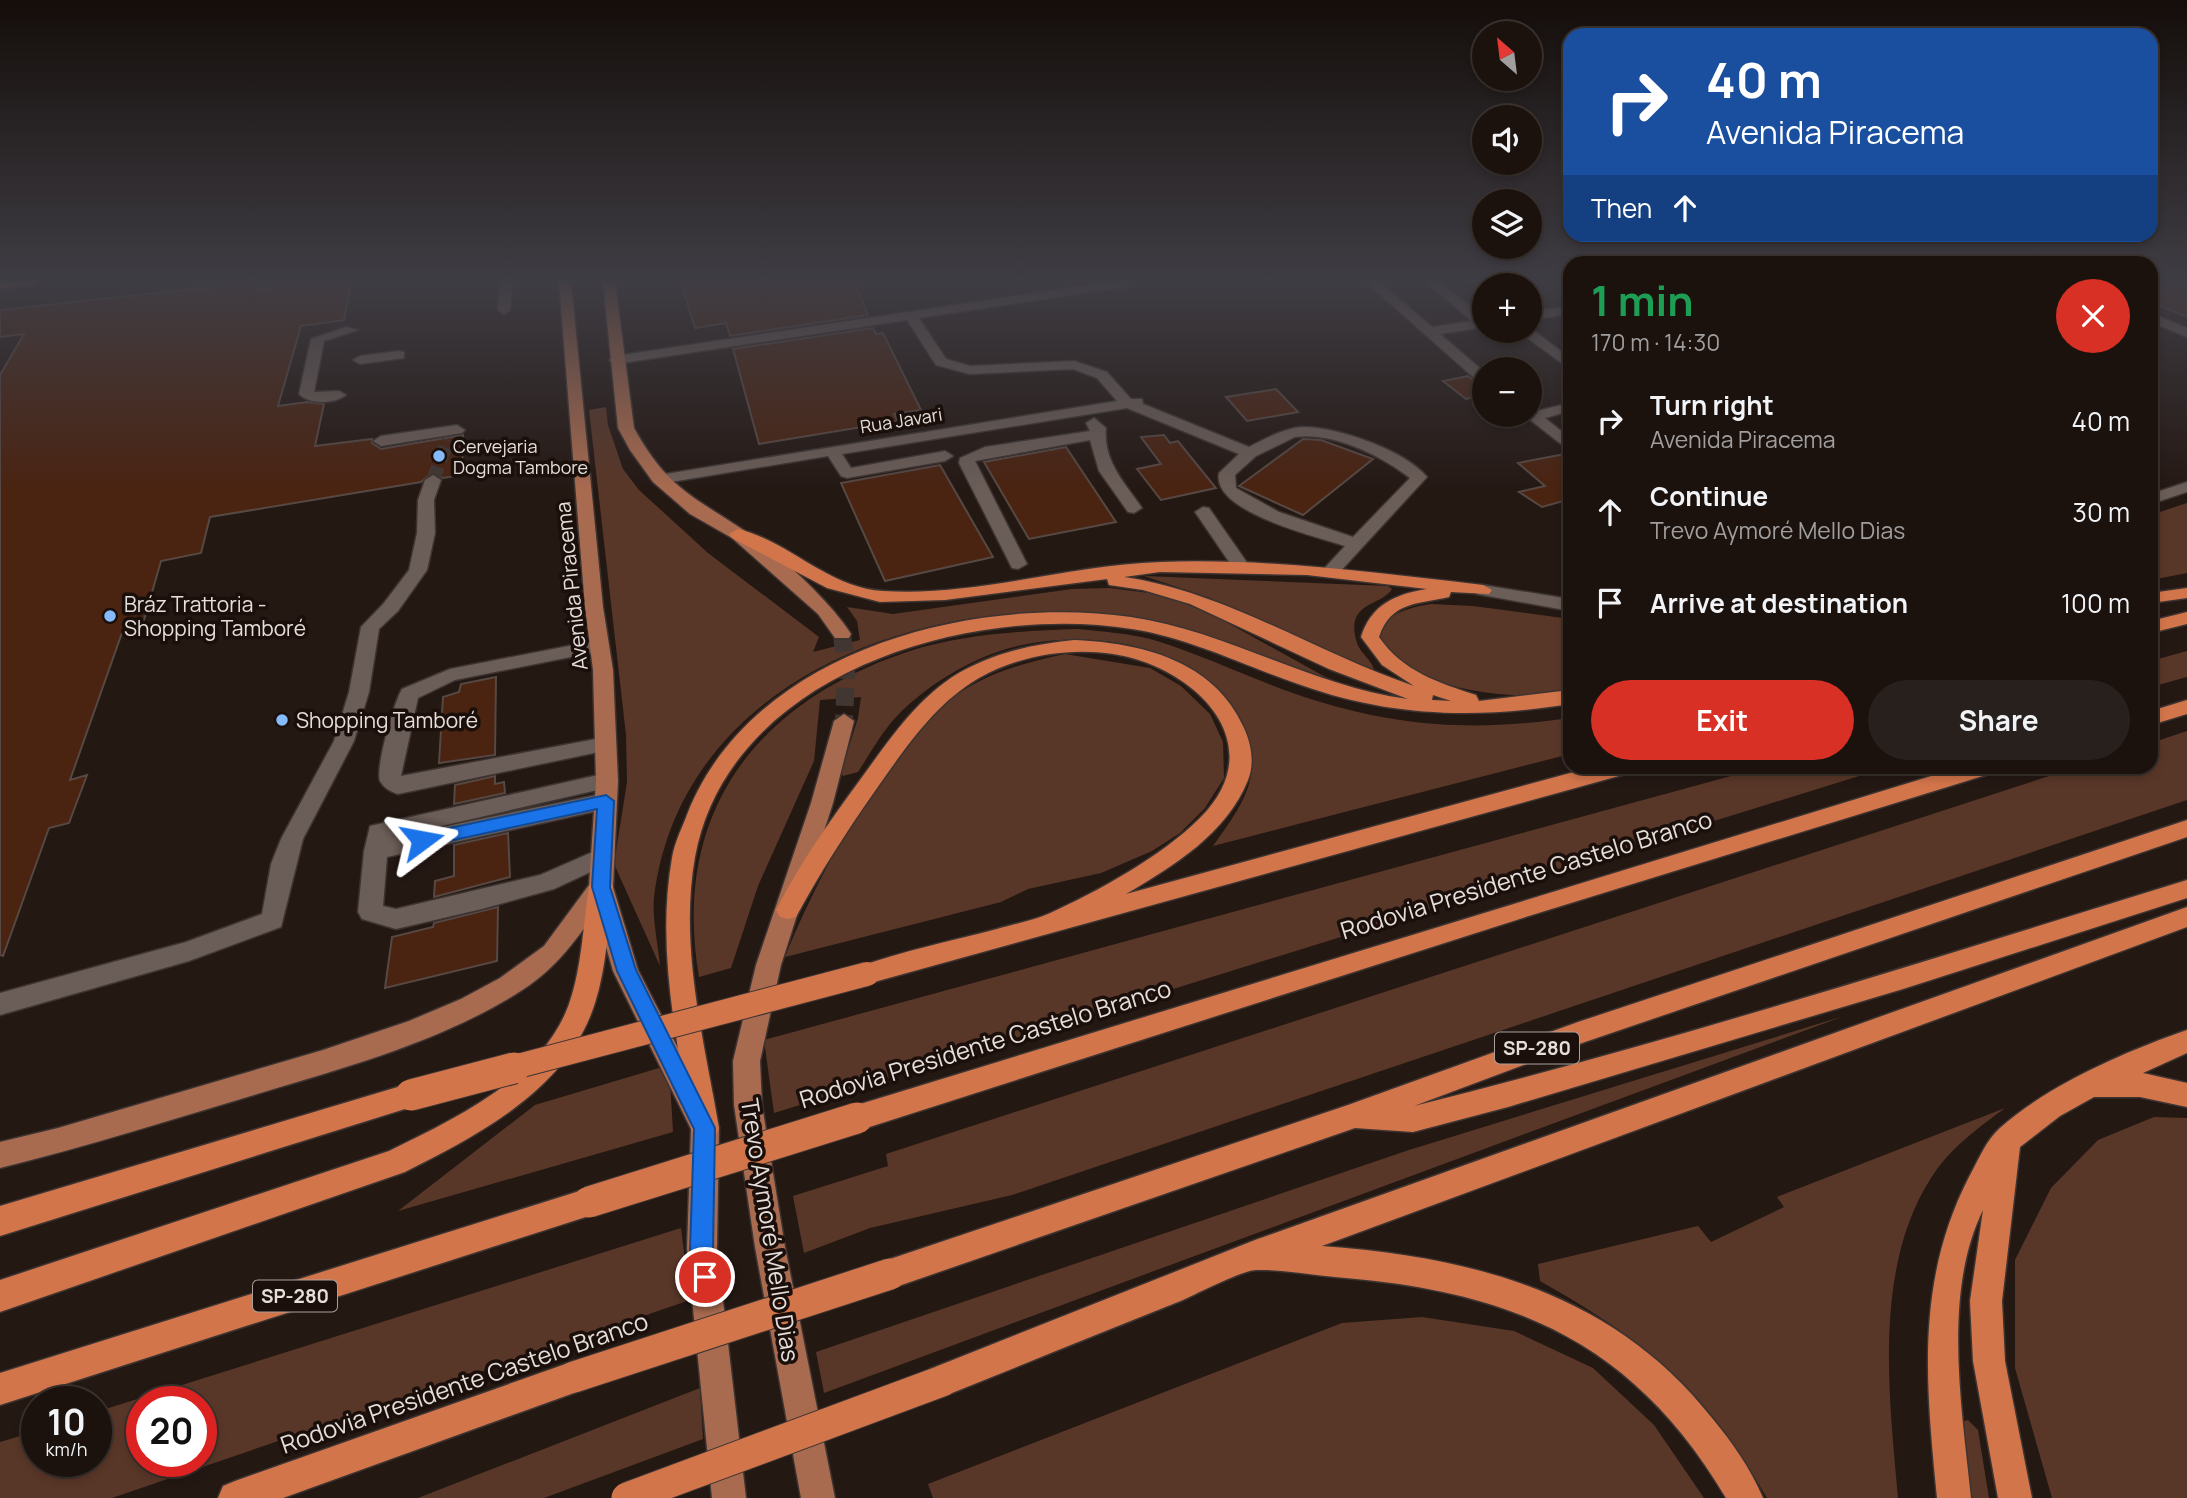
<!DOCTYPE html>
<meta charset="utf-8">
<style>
body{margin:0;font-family:Manrope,sans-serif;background:#28201c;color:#f1f3f6;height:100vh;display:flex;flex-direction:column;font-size:26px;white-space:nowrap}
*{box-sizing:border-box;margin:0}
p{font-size:23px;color:#a09e9e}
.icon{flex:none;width:38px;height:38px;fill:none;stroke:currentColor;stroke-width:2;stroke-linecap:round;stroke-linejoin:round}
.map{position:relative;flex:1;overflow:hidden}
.side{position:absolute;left:1563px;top:256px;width:595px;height:518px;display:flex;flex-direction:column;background:#1b120e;border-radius:21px;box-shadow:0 4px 10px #0003,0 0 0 2px #39322e}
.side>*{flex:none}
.guide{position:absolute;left:1563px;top:28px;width:595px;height:214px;border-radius:21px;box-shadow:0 4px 10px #0003,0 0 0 2px #39322e;background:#1a4fa0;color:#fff;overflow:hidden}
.needle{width:46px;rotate:332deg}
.buttons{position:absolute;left:1472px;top:21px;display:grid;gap:14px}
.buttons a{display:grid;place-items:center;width:70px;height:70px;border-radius:50%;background:#1b120e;box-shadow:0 4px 10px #0003,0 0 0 2px #39322e;font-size:35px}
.speed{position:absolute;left:21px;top:1386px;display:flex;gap:14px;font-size:35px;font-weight:700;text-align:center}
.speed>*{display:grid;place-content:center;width:91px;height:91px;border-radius:50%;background:#1b120e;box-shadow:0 4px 10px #0003,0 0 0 2px #39322e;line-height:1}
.speed small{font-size:18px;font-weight:400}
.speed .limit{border:10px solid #d22;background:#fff;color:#111}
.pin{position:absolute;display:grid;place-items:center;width:60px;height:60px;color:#fff;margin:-30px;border:4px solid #fff;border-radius:50%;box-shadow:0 2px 7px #0007}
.me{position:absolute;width:77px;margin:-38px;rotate:77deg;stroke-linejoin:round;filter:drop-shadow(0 0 5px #0008)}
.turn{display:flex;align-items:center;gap:24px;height:147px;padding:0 28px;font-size:32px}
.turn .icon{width:91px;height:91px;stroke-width:2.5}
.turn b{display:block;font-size:49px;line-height:60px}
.then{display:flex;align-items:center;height:66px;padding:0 28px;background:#0003;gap:14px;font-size:26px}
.round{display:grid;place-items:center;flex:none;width:74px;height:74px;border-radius:37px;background:#28201c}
.head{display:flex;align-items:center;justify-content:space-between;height:119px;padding:0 28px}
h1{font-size:42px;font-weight:700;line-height:52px;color:#1e9e55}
.button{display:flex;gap:14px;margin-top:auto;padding:14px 28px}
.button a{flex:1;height:80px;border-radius:42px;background:#d93025;color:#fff;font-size:28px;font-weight:700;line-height:80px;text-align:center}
.button a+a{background:#28201c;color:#f1f3f6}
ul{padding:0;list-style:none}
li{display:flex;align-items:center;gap:21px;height:91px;padding:0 28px}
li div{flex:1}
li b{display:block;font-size:26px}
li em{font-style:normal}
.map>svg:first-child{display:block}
.green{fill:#593728;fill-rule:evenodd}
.building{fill:#4a2311;stroke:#564843;stroke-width:2}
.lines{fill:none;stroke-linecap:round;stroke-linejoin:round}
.minor-tunnel{stroke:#413631;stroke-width:14;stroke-dasharray:14 7;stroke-linecap:butt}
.major-tunnel{stroke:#413631;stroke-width:18;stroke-dasharray:18 9;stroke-linecap:butt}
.minor-casing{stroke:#3d3432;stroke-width:3}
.major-casing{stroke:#3d3432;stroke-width:3}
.highway-casing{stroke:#3d3432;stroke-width:3}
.minor{fill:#6b5d57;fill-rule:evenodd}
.major{fill:#a96b50;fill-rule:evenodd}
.highway{fill:#d3754b;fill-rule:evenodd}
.highway-bridge-far1-casing{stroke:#3d3432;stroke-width:26;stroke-linecap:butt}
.highway-bridge-casing{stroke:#3d3432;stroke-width:33;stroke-linecap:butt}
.highway-bridge-far1{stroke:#d3754b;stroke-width:24}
.highway-bridge{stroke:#d3754b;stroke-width:31}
.route{fill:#1a73e8;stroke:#114b97;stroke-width:2}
.poi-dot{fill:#86bbfb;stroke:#1a0f0b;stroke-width:2.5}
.labels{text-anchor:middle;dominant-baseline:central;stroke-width:7;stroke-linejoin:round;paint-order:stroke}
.far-street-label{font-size:18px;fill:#e6deda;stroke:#1a0f0b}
.far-poi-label{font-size:18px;fill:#e6deda;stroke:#1a0f0b;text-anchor:start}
.shield{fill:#1a0f0b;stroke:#a9a09c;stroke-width:2}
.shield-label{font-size:19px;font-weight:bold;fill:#e6deda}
.street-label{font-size:21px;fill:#e6deda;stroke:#1a0f0b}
.poi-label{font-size:21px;fill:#e6deda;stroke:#1a0f0b;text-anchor:start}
.near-street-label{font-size:24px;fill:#e6deda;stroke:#1a0f0b}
</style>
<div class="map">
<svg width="2187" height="1498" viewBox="0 0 2187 1498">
<rect width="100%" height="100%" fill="#241813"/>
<path class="green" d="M606 407 608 425 623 469 639 490 708 553 819 637 813 652 860 640 857 621 847 607 893 614 1072 589 1110 588 1157 594 1208 612 1329 679 1322 680C1251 655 1179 620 1104 614 913 597 681 683 654 897 652 919 658 944 660 966L614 864 627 782 626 735 589 410Z
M2187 503V573L2151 580V515Z
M1144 576 1388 586 1392 589C1381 607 1344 601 1357 643 1360 653 1372 660 1374 670L1367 672 1336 660 1210 598Z
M1431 604 1473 606 1570 619V692C1524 700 1463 694 1420 674 1363 648 1367 613 1431 604Z
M1078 629C1104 632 1131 633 1157 641 1211 658 1262 684 1317 701 1406 728 1479 731 1570 718V754L1213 846C1229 823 1251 796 1252 766 1252 747 1245 732 1236 716 1195 641 1082 627 1006 649 967 661 926 686 898 715 882 731 870 754 858 772L843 776 841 772 858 718 861 697 820 700 814 761 758 886 731 968 699 977C671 814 755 702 910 651 964 634 1021 631 1078 629Z
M2187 651V677L2151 687V661Z
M1065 654 1150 668 1181 686 1210 714 1223 742 1224 778 1205 808 1180 833 1152 851 1101 873 1028 889 1001 902 785 957C817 876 896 726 974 684 1004 668 1033 661 1065 654Z
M2187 731V800L1012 1195 870 1228 804 1253 793 1196 888 1166 886 1154 2077 767 2151 766V743Z
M1764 767H1888L774 1113 764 1040Z
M1844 1016 824 1393 816 1352 1409 1150Z
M669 1065 673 1132 398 1211 535 1105Z
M2005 1108C1977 1129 1950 1148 1931 1178 1873 1268 1889 1396 1898 1498H1767C1706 1389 1647 1342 1540 1281L1538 1264 1698 1226 1711 1242 1784 1207 1777 1197Z
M2154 1117 2187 1118V1498H2052L2015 1368V1260L2051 1188 2098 1140Z
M681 1228 690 1300 112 1498H0V1442L37 1431V1461H96V1412ZM142 1402H201V1461H142Z
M1422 1317 1514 1331 1593 1368 1654 1425 1704 1498H933L928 1484 1342 1323Z
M700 1388 703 1439 544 1498H418Z
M1968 1420 1978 1430 1989 1498H1968L1957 1423Z"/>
<path class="building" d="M258 282 257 289 314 282H351L344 320 301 326 278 406 307 402 324 404 315 446 372 439V443L381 449 463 435 462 475 443 478 432 473 421 482 210 517 201 553 161 561 142 627 123 630 70 780 87 775 69 823 49 828 3 956 0 955V375L24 334 0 337V310Z
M681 282H854L868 315 730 336 726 323 695 328Z
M2151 282H2187V317L2151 302Z
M873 328 876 334 883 333 921 410 894 414 898 421 759 444 733 349Z
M1468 376 1473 380 1484 379V395L1466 399 1443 381Z
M1276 389 1298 412 1247 421 1226 397Z
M1164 435 1170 443 1178 441 1216 488 1161 500 1137 469 1161 464 1141 437Z
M1303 439 1321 440 1373 459 1303 515 1239 486Z
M1066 447 1116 522 1029 539 984 462Z
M1570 453V507L1563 501 1542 507 1519 492 1545 486 1518 463Z
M940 465 993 557 885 581 841 483Z
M496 677 495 755 439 763 443 697 459 692 461 684Z
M495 776V784L504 782 505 793 454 804 455 785Z
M508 833 510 877 434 897 435 881 454 876V845Z
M498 907 497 961 385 988 392 937 433 927 434 923Z"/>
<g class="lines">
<path class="minor-tunnel" d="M433 480 448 440"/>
<path class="major-tunnel" d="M842 634 846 673 844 721"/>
<g class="minor-casing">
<path id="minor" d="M500 282H512L510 310 504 314 498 310Z
M1108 282H1136L1130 286 919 318 946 359 970 366 1074 361 1107 372 1131 399H1142L1143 404 1249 447C1265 439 1282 429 1301 427 1335 426 1405 450 1427 477L1336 576 1330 577 1321 572 1345 546C1316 536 1211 512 1219 473L1239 454 1127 408 842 454 851 468 945 451 953 456 945 461 847 478 841 476 828 456 659 484 651 479 653 476 1117 401 1097 378 1073 369 970 374 936 365 907 320 616 364 609 360 616 356ZM1295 437C1333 432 1380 455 1410 478L1353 537 1279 512 1236 488 1235 475 1256 456Z
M1366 282H1379L1432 327 1472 321 1426 282H1439L1484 317V327L1440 334 1483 371V377H1473Z
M1560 282H1570V289Z
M1570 306V314L1530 320V312Z
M2151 313 2187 328V337L2151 322Z
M346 327 358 330 324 341 314 392 339 391 346 395C334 404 310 405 299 394L311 339Z
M1530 328 1570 358V369L1518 331Z
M399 351 404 352V358L360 364 353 360 360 356Z
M1570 403V411L1545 418 1570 438V451L1524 415H1530V409L1537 411Z
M1094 418 1106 428C1103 461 1124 482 1142 508L1134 513 1128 512 1099 471 1090 440 975 461 1027 564 1018 569 1012 568 959 463 960 458 985 447 1090 431 1086 423Z
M457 425 465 430 462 433 381 446 373 441 381 436Z
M433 475 441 480 434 500 435 533 427 570 398 611 379 629 369 692 354 741 303 839 281 927 189 961 0 1015V993L186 942 262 914 271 864 281 839 334 741 349 692 361 627 384 603 409 570 417 533 418 500 425 480Z
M2187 482V492L2151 504V494Z
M1203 507 1209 508 1248 564 1251 568 1248 572H1236L1195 512Z
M1483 585 1570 599V611L1477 594 1474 590Z
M599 640 609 646 606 650 455 680 418 698 401 776 606 737 613 739 616 744 613 749 398 794C391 792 384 788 380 781 375 769 394 702 402 689L450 669Z
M607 773 615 776 618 781 615 786 389 838 606 793 614 795 617 801 614 807 606 809 387 857 383 906 396 909 540 875 604 847 612 850 615 856 612 862 554 889 482 909 396 929 362 919 358 912 364 851 370 826Z"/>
</g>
<g class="major-casing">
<path id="major" d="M0 282H37L31 286 0 288Z
M559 282H571L603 607 613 670 618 781 613 887 638 970 719 1128 717 1249 746 1498H712L687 1249 691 1129 613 971 596 912C572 945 553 972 516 994 437 1043 343 1068 254 1095 170 1120 86 1147 0 1168V1142L58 1128 323 1050 409 1021 461 999 500 978 544 946 589 885 596 781 593 670 585 607Z
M603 282H615L634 428C666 486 690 495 742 529 776 551 830 601 851 634L849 638H835L818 614 732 538 690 514 653 482 630 450 618 428Z
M844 714 854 721 833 803 781 965 760 1061 762 1105 785 1247 835 1498H801L755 1247 734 1105 733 1061 756 965 811 803 834 721Z"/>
</g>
<g class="highway-casing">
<path id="highway" d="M738 529C789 541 828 588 883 591 976 597 1068 565 1161 562 1269 558 1376 573 1483 585L1492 590 1489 594 1451 592 1449 597C1419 604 1391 601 1379 637 1402 671 1439 683 1476 695L1479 701 1570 690V704C1476 719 1391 717 1301 685 1245 666 1190 638 1132 629 971 603 729 672 695 857 679 947 704 1040 719 1128L715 1137 705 1141 695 1137 691 1128C677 1039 656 948 672 858 674 845 680 832 685 820 746 652 970 594 1131 617 1227 631 1311 686 1408 699L1329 669 1190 604 1143 590 1109 585 1107 579 945 600 880 602 827 588 732 538 729 534ZM1160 572 1307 575 1427 589C1395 594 1371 605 1361 637L1382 665 1414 686C1316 653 1227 592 1124 577ZM1433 695 1451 701 1432 700Z
M2187 588V598L2151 603V593Z
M2187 612V624L2151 633V621Z
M1074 640C1141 643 1214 660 1244 728 1251 743 1255 763 1248 780 1227 833 1174 866 1126 894L1596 766H1636L1626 774 867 984 858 981 854 974 858 967C903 951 951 941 997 929 1013 924 1032 921 1048 914 1097 892 1162 856 1200 818 1275 743 1193 666 1113 654 1068 647 1018 656 979 678 934 704 904 750 875 791 845 834 821 871 796 917L788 919 780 917 776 910C800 863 829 822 860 780 890 739 920 693 966 669 1000 651 1036 644 1074 640Z
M2187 700V714L2151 725V711Z
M1964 766H2001L1999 771 1532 915 857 1131 847 1127 843 1118 847 1109 857 1105Z
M2187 820V837L1582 1043 1414 1106C1675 1041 1931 959 2187 880V898L1903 989 1508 1107 1413 1132 1355 1128 890 1289 879 1285 875 1274 879 1263 890 1259 1348 1105 1578 1022Z
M601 878 609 881 613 887C608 925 607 966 595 1003 568 1089 480 1134 405 1172L0 1312V1280L389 1151C454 1119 543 1078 569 1004 582 967 583 925 589 887L593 881Z
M2187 907V927L1322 1246C1473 1257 1614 1293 1712 1418 1732 1442 1751 1469 1763 1498H1726C1635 1345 1518 1293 1346 1278 1319 1276 1281 1269 1256 1270 1243 1270 1198 1293 1183 1300 1102 1332 1022 1365 942 1397L930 1393 926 1381 930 1369 1255 1240Z
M2187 1030V1053L2143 1073 2187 1083V1107L2140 1097H2094L2060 1116 2020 1147 2002 1301 2005 1361 2032 1498H1998L1973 1361 1970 1301 1983 1210C1942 1293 1962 1409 1971 1498H1937C1926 1385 1915 1282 1969 1177 1978 1161 1986 1140 2000 1128 2048 1085 2126 1051 2187 1030Z
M411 1083 421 1086 425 1095 421 1104 0 1236V1206Z
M589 1188 599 1192 604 1202 599 1212 589 1216 0 1405V1373Z
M574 1361 586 1365 590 1377 586 1389 574 1393 283 1498H218L223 1486 235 1481Z"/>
</g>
<use href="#minor" class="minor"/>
<use href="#major" class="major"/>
<use href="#highway" class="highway"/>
<g class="highway-bridge-far1-casing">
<path id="highway-bridge-far1" d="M507 1069 867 974"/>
</g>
<g class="highway-bridge-casing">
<path id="highway-bridge" d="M411 1095 514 1068
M589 1202 857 1118
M574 1377 890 1274
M627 1498 942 1381"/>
</g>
<use href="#highway-bridge-far1" class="highway-bridge-far1"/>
<use href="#highway-bridge" class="highway-bridge"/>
</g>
<linearGradient id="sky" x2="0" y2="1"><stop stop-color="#140d0a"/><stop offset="0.57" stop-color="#3f3d44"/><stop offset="1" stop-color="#3f3d44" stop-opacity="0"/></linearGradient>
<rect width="2187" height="491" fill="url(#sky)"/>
<path class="route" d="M606 795 614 801 610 887 636 970 715 1128 713 1250 716 1277 713 1285 705 1289 696 1285 690 1250 694 1129 617 971 592 887 597 809 422 847 414 840 422 834Z"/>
<g class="poi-dot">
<circle cx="439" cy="456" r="7"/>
<circle cx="110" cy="616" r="7"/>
<circle cx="282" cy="720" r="7"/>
</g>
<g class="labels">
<g class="far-street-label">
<text transform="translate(901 420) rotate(-9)">Rua Javari</text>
</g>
<g class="far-poi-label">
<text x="453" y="446">Cervejaria<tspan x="453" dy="21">Dogma Tambore</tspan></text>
</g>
<g class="shield">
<rect x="1495" y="1032.5" width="84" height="31" rx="5"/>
<rect x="253" y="1280.5" width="84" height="31" rx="5"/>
</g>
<g class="shield-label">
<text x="1537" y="1048">SP-280</text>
<text x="295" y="1296">SP-280</text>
</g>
<g class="street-label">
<text transform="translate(571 586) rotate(-96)">Avenida Piracema</text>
</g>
<g class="poi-label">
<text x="124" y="604">Bráz Trattoria -<tspan x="124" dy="24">Shopping Tamboré</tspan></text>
<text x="296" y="720">Shopping Tamboré</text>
</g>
<g class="near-street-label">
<text transform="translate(1526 874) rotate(-17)">Rodovia Presidente Castelo Branco</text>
<text transform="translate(985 1043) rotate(-17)">Rodovia Presidente Castelo Branco</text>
<text transform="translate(771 1230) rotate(81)">Trevo Aymoré Mello Dias</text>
<text transform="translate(464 1382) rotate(-19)">Rodovia Presidente Castelo Branco</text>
</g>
</g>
</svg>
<div class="buttons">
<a><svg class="needle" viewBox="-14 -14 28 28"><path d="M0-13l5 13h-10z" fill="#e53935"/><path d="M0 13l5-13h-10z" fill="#a09e9e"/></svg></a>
<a><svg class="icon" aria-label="sound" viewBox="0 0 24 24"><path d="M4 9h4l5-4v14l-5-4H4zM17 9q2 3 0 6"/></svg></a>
<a><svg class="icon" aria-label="layers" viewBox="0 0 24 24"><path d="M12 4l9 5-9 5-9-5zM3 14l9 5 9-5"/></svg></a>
<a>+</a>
<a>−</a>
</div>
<div class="speed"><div>10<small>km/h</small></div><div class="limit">20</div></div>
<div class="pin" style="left:705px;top:1277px;background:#d93025"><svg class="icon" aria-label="arrive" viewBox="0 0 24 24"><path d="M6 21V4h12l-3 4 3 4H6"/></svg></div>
<svg class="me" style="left:422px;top:840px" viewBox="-20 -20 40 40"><path d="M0-17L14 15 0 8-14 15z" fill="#1a73e8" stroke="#fff" stroke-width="4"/></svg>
<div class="guide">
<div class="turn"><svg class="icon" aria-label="right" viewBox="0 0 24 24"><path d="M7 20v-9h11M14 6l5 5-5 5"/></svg><div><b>40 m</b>Avenida Piracema</div></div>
<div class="then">Then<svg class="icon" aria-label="ahead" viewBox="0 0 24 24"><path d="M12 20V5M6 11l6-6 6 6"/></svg></div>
</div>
<section class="side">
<div class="head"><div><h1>1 min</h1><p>170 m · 14:30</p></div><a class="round" style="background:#d93025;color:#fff"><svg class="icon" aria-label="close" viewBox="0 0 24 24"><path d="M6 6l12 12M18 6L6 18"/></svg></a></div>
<ul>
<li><svg class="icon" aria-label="right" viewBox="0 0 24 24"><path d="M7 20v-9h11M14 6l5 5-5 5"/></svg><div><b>Turn right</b><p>Avenida Piracema</p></div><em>40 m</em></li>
<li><svg class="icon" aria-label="ahead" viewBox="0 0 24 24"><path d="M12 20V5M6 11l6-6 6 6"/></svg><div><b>Continue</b><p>Trevo Aymoré Mello Dias</p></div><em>30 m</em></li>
<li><svg class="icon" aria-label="arrive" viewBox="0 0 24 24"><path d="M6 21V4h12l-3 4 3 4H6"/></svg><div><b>Arrive at destination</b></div><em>100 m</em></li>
</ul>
<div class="button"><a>Exit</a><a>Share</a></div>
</section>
</div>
